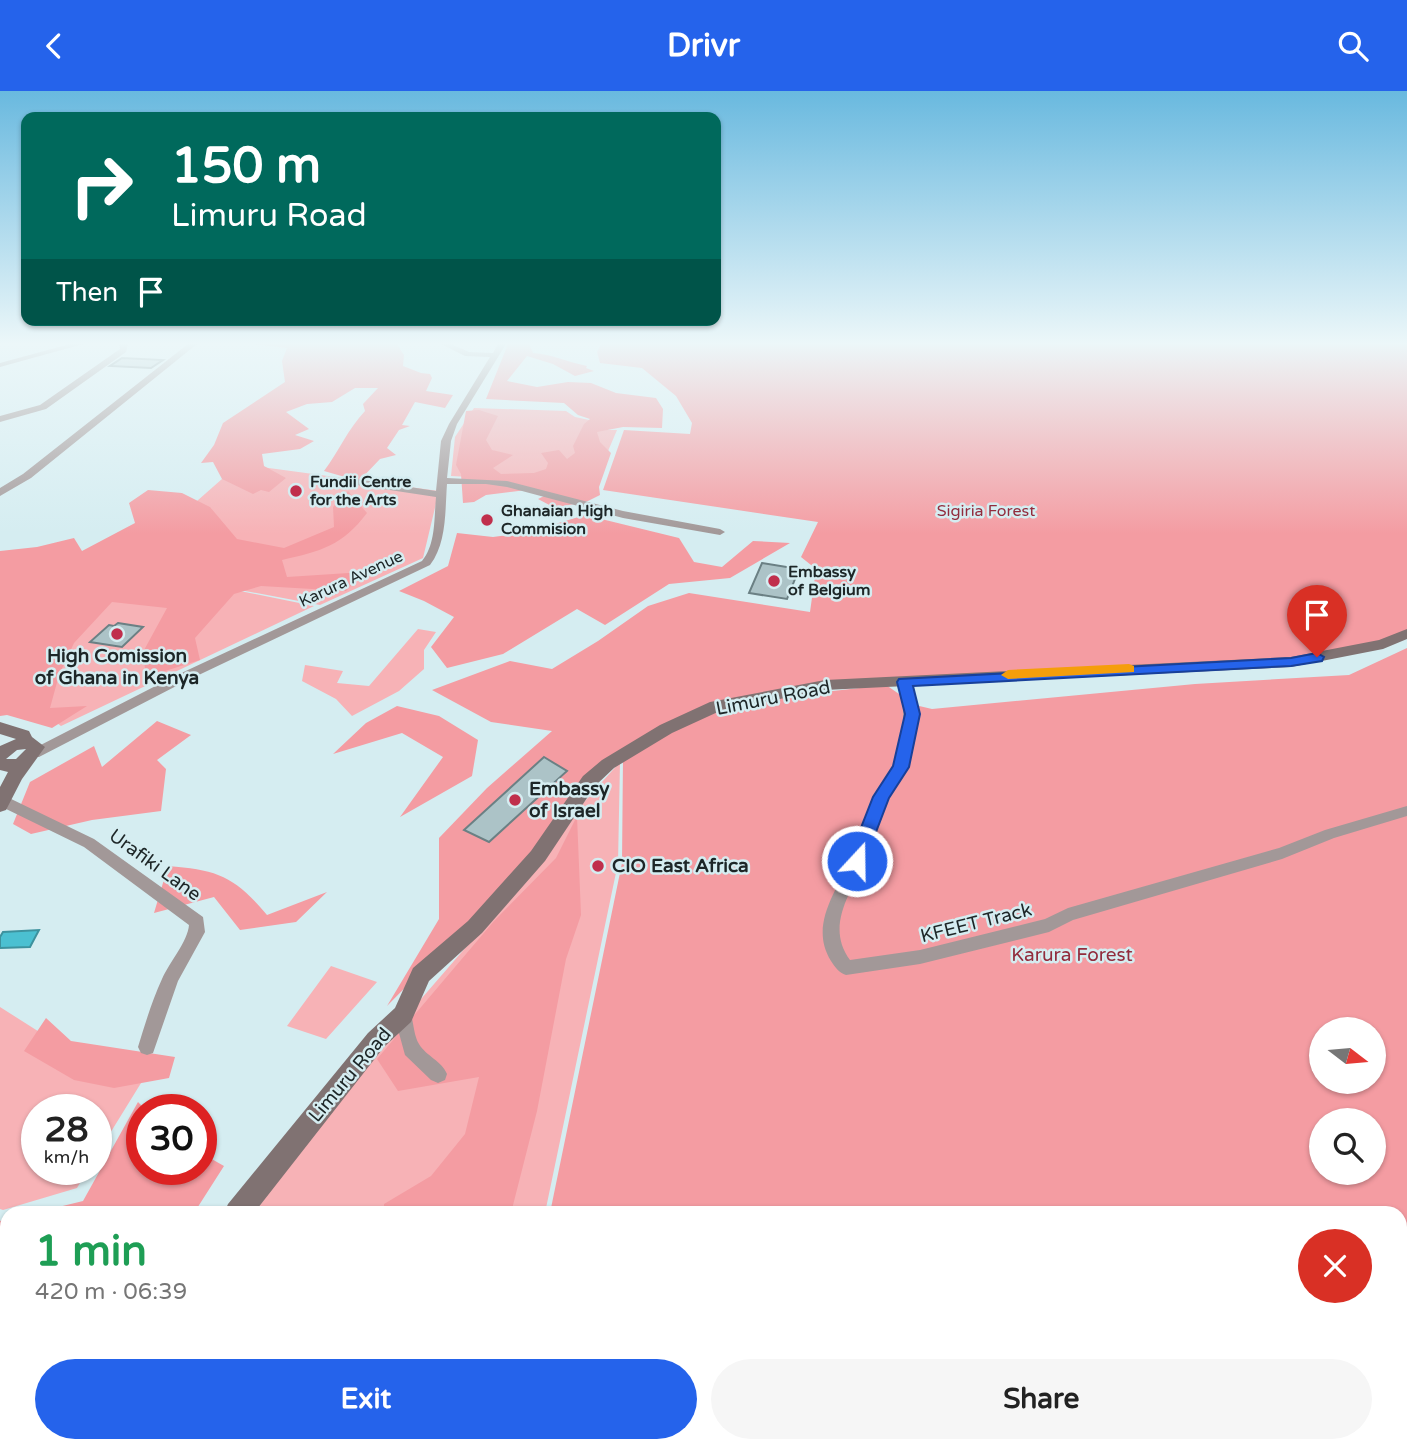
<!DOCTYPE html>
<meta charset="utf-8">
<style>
body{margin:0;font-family:"Varela Round",sans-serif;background:#f6f6f6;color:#222;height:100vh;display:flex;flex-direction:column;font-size:26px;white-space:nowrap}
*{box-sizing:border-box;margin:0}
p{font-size:23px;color:#767676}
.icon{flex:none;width:38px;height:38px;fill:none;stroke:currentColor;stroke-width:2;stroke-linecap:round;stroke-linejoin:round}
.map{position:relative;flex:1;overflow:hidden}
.details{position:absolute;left:0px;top:1115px;width:1407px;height:247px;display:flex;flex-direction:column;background:#fff;border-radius:21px 21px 0 0;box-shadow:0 2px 5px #0004}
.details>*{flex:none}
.banner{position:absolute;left:21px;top:21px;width:700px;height:214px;border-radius:14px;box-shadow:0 2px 5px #0004;background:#00695c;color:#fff;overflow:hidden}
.needle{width:46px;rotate:106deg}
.buttons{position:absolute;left:1309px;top:926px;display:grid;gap:14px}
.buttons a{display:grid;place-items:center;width:77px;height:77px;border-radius:50%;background:#fff;box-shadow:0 2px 5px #0004;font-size:35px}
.speed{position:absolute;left:21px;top:1003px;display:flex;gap:14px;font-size:35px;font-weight:700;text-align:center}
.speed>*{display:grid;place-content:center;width:91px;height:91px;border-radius:50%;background:#fff;box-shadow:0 2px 5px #0004;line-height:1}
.speed small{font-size:18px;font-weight:400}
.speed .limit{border:10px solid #d22;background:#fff;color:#111}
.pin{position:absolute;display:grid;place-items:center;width:60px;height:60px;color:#fff;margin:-72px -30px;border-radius:50% 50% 50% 0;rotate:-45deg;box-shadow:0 0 7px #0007}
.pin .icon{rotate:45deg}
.me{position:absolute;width:77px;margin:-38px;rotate:21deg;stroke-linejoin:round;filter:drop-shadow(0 0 5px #0008)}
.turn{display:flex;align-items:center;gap:24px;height:147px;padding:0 35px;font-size:32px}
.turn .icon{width:91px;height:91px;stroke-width:2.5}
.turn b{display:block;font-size:49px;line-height:60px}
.then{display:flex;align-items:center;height:66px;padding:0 35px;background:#0003;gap:14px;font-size:26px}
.round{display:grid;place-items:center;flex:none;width:74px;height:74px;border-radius:37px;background:#f6f6f6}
.summary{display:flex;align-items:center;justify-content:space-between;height:119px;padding:0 35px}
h1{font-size:42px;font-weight:700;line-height:52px;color:#1e9e55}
.primary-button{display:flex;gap:14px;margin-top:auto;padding:14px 35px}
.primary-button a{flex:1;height:80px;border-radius:42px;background:#2563eb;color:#fff;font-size:28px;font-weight:700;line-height:80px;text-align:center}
.primary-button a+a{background:#f6f6f6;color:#222}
header{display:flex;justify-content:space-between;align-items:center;height:91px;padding:0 35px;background:#2563eb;color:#fff;font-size:32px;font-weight:700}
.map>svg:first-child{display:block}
.green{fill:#f7b2b6}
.forest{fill:#f49ca2;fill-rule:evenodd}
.water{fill:#4bc0d1;stroke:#3d929e;stroke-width:2}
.building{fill:#acc3c7;stroke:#6b8084;stroke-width:2}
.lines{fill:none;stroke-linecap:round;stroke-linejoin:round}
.minor{fill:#a29898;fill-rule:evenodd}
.tertiary{fill:#a29898;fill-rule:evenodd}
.secondary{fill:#807272;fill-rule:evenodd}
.route{fill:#2563eb;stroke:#184099;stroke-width:2}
.slow{fill:#f59e0b}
.poi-dot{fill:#c02f4c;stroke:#d5edf1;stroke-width:2.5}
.labels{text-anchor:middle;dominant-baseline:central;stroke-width:5;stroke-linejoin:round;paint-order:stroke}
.far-poi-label{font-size:16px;font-weight:bold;fill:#1d2627;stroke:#d5edf1;text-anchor:start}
.far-park-label{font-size:16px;fill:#922c3d;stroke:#d5edf1}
.far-street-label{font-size:16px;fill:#1d2627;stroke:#d5edf1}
.poi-label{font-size:19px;font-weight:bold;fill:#1d2627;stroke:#d5edf1;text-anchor:start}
.street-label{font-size:19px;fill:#1d2627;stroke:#d5edf1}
.park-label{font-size:19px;fill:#922c3d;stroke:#d5edf1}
</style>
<header><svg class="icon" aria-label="back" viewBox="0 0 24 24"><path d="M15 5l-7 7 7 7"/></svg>Drivr<svg class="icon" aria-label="search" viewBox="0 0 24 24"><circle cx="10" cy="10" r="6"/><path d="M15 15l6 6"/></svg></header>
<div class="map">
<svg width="1407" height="1360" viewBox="0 0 1407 1360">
<rect width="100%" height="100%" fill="#d5edf1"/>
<path class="green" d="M474 317 566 320 575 326 594 330 606 339H617L588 407 510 388 451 385 455 346Z
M239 373 439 400 423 467 320 514 166 485 314 515 61 635 0 591 121 477Z
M418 538 436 541 424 559V578L399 600 352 625 336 608 302 590 305 574 343 580 337 592 369 595Z
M620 671 618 772 545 1122H254L351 989 543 767 576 720Z
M331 875 377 891 326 948 287 935Z
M0 916 74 963 154 971 96 1065V1018H37V1078H88L77 1097 3 1119 0 1118Z
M64 1354 496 1355 495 1360H59Z"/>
<path class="forest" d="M255 253H397L404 264 403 275 421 282 430 283 432 287 426 300 453 304 445 317 415 311 402 334 410 335 399 339 387 357 396 364 380 368 359 390 324 380C339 360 348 338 365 320L363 313 378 297H355L332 311 307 313 286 321 309 338 295 344 314 350 300 358 262 363 264 375 286 387 269 401 261 399 253 403 222 388 213 371 201 372 214 354 223 332 285 291 282 270 287 257Z
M508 253H529L533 262C552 263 567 271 587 275L586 277 594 280 575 285 553 273 527 265 507 290 537 296 568 291 591 292 616 302 656 307 663 318 662 337 623 336 597 341 600 351 611 362 599 396 600 404 588 410 555 417 538 408 544 405 535 398 486 404 474 411 463 412 461 383 456 374 466 320 479 319 498 325 486 349 492 359 513 364 493 377 501 383 534 382 546 378 548 372 541 362 559 359 567 368 575 362 573 355 584 333 590 328 578 324 564 312 486 308Z
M601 253H1407V542L1337 564 804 600 780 606 886 594 915 614 932 618 1195 593 1349 584 1407 557V1360H501L502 1354H1400V1122H550L622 772 623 667 636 652 569 712 518 782 387 915 439 828V747L487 697 552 640 491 631 432 599 510 570 552 578 598 550 648 515 689 502 810 521 816 478 801 466 818 431 603 399 624 339 690 343 692 332 676 305 642 277 600 272 597 261ZM1321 938H1374V990H1321ZM1321 1029H1374V1082H1321Z
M148 399 182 402 210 416 237 448 284 457 334 436 333 416 348 400 367 422C342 455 321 460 282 469L287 486 364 481 346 500 261 495 234 503 195 547 200 569 146 586 143 561 167 517 112 511 74 552 59 584 50 617 87 615 52 637 7 624 0 625V460L37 456 74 447 82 460 135 432 129 412Z
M585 424 679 447 694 471 722 476 753 450 790 452 730 487 669 493 605 534 577 518 503 563 447 577 431 556 454 526 424 510 399 500 448 475 457 442 493 446 529 441Z
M397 615 439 625 478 649 472 685 400 726 443 666 402 642 333 663 366 632Z
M157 630 191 644 157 669 166 678 161 720 92 729 31 743 13 733 30 691 94 655 102 676Z
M577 725 581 824 566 868 537 1020 511 1122H384V1113L431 1085 465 1043 479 986 398 1000 377 968 494 830 556 767Z
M168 775C218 779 234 785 267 824L327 801 296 831 240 839 214 806 154 822Z
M46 927 71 950 175 966 169 987 114 997 74 989 24 960Z
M138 1011 145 1018H142V1078H201V1062L224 1075 194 1122H34L83 1110Z
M7 1128V1342L0 1339V1130Z
M265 1355V1354L461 1355 457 1360H266Z"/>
<path class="water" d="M39 839 30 856 0 857V846L3 841Z"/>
<path class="building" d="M122 267 163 269 151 277 110 275Z
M762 472 799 478 787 508 749 502Z
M118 532 143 536 122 556 90 551 109 534 114 535Z
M544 666 567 680 489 751 464 739Z"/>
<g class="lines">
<path class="minor" d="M70 253H83L0 276V272Z
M119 253H128L126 261 46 318 0 331V325L40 314 120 258Z
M441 253H451L469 261 493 262 498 253H506L457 333 451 350 447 387 507 390 623 420 720 438 725 441 720 444 623 427 507 396 486 393H447C445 419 447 452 430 474L184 591 39 666H29L27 663 29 660 175 585 422 470C436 453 434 427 436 406L350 393 345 390 350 387 436 400 441 350 449 333 490 266 465 265Z
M905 587 911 591C918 616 919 641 911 666 906 682 895 693 888 708 878 728 874 749 865 769 851 802 825 835 850 869L920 859 1045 828 1068 817 1279 757 1325 739 1407 715V725L1334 747 1282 768 1073 829 1049 841 920 873 846 884C839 882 835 876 831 870 809 835 836 801 850 769 860 747 864 724 876 703 883 690 893 680 897 666 905 641 905 616 899 591Z
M0 705 7 706 94 748 203 826 205 841 178 890 153 962 147 964 141 962 138 956C145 933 152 910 162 888 169 872 188 850 189 834L84 756 0 715Z
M403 916 409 918C414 929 413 943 419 953 426 965 442 970 447 983L445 989 438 992 431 989 405 964 394 924 397 918Z"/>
<path class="tertiary" d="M188 253H197L31 387 0 405V397L23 383Z"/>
<path class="secondary" d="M1407 538V548L1383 558 1291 576 825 599 720 620 672 642 614 677 595 695 545 770 482 842 429 890 411 931 384 956 254 1122H224L228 1113 368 942 395 917 413 877 468 830 531 760 583 685 602 669 660 634 710 611 825 589 1291 566 1379 549Z
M0 631 29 640 32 646 45 656 22 688 6 719 0 721V696L8 681 0 679V655L16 648 0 643ZM26 658 16 668H6L17 659Z
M13 1354H46L44 1360H11Z"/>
</g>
<linearGradient id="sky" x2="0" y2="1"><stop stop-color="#69b9df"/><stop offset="0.57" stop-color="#ecf7f9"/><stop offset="1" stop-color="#ecf7f9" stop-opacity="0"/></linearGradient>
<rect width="1407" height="443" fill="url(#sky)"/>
<path class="route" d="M1317 562 1324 566 1322 570 1291 575 913 595 920 623 909 676 889 707 863 775H851L848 770 873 706 893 675 905 623 897 591 899 588 1291 567Z"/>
<path class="slow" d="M1129 573 1134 575V581L1008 588 1001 584 1008 579Z"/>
<g class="poi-dot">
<circle cx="296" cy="400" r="7"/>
<circle cx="487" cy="429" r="7"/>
<circle cx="774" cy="490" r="7"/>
<circle cx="117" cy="543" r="7"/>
<circle cx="515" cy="709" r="7"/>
<circle cx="598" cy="775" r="7"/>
</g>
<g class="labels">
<g class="far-poi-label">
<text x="310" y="391">Fundii Centre<tspan x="310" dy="18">for the Arts</tspan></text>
<text x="501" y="420">Ghanaian High<tspan x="501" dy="18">Commision</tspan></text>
<text x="788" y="481">Embassy<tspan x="788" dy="18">of Belgium</tspan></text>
</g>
<g class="far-park-label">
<text x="986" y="420">Sigiria Forest</text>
</g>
<g class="far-street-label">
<text transform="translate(351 488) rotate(-25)">Karura Avenue</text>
</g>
<g class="poi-label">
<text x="117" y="565" text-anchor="middle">High Comission<tspan x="117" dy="22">of Ghana in Kenya</tspan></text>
<text x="529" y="698">Embassy<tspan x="529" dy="22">of Israel</tspan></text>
<text x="612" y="775">CIO East Africa</text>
</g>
<g class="street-label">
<text transform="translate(773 607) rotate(-11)">Limuru Road</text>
<text transform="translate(155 774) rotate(36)">Urafiki Lane</text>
<text transform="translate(976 832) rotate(-14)">KFEET Track</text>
<text transform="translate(350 984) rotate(-50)">Limuru Road</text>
</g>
<g class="park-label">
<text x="1072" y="864">Karura Forest</text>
</g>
</g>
</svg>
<div class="buttons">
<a><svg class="needle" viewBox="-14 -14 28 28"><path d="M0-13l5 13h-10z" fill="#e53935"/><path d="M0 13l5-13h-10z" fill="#767676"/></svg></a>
<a><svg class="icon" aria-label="search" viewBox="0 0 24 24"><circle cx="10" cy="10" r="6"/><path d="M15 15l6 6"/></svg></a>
</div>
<div class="speed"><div>28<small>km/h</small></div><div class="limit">30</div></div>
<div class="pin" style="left:1317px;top:566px;background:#d93025"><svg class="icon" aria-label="arrive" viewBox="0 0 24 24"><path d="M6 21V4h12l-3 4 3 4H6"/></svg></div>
<svg class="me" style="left:857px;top:770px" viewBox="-20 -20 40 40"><circle r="17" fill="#2563eb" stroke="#fff" stroke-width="3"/><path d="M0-11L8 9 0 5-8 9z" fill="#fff"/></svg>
<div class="banner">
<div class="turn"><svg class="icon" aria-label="right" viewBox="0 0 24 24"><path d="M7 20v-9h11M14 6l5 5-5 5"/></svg><div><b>150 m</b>Limuru Road</div></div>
<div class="then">Then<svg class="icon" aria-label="arrive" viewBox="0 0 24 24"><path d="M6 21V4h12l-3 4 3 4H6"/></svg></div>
</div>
<section class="details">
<div class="summary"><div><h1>1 min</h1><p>420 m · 06:39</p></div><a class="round" style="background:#d93025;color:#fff"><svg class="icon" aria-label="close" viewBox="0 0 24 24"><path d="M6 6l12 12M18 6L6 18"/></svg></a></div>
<div class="primary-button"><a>Exit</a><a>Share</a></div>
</section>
</div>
